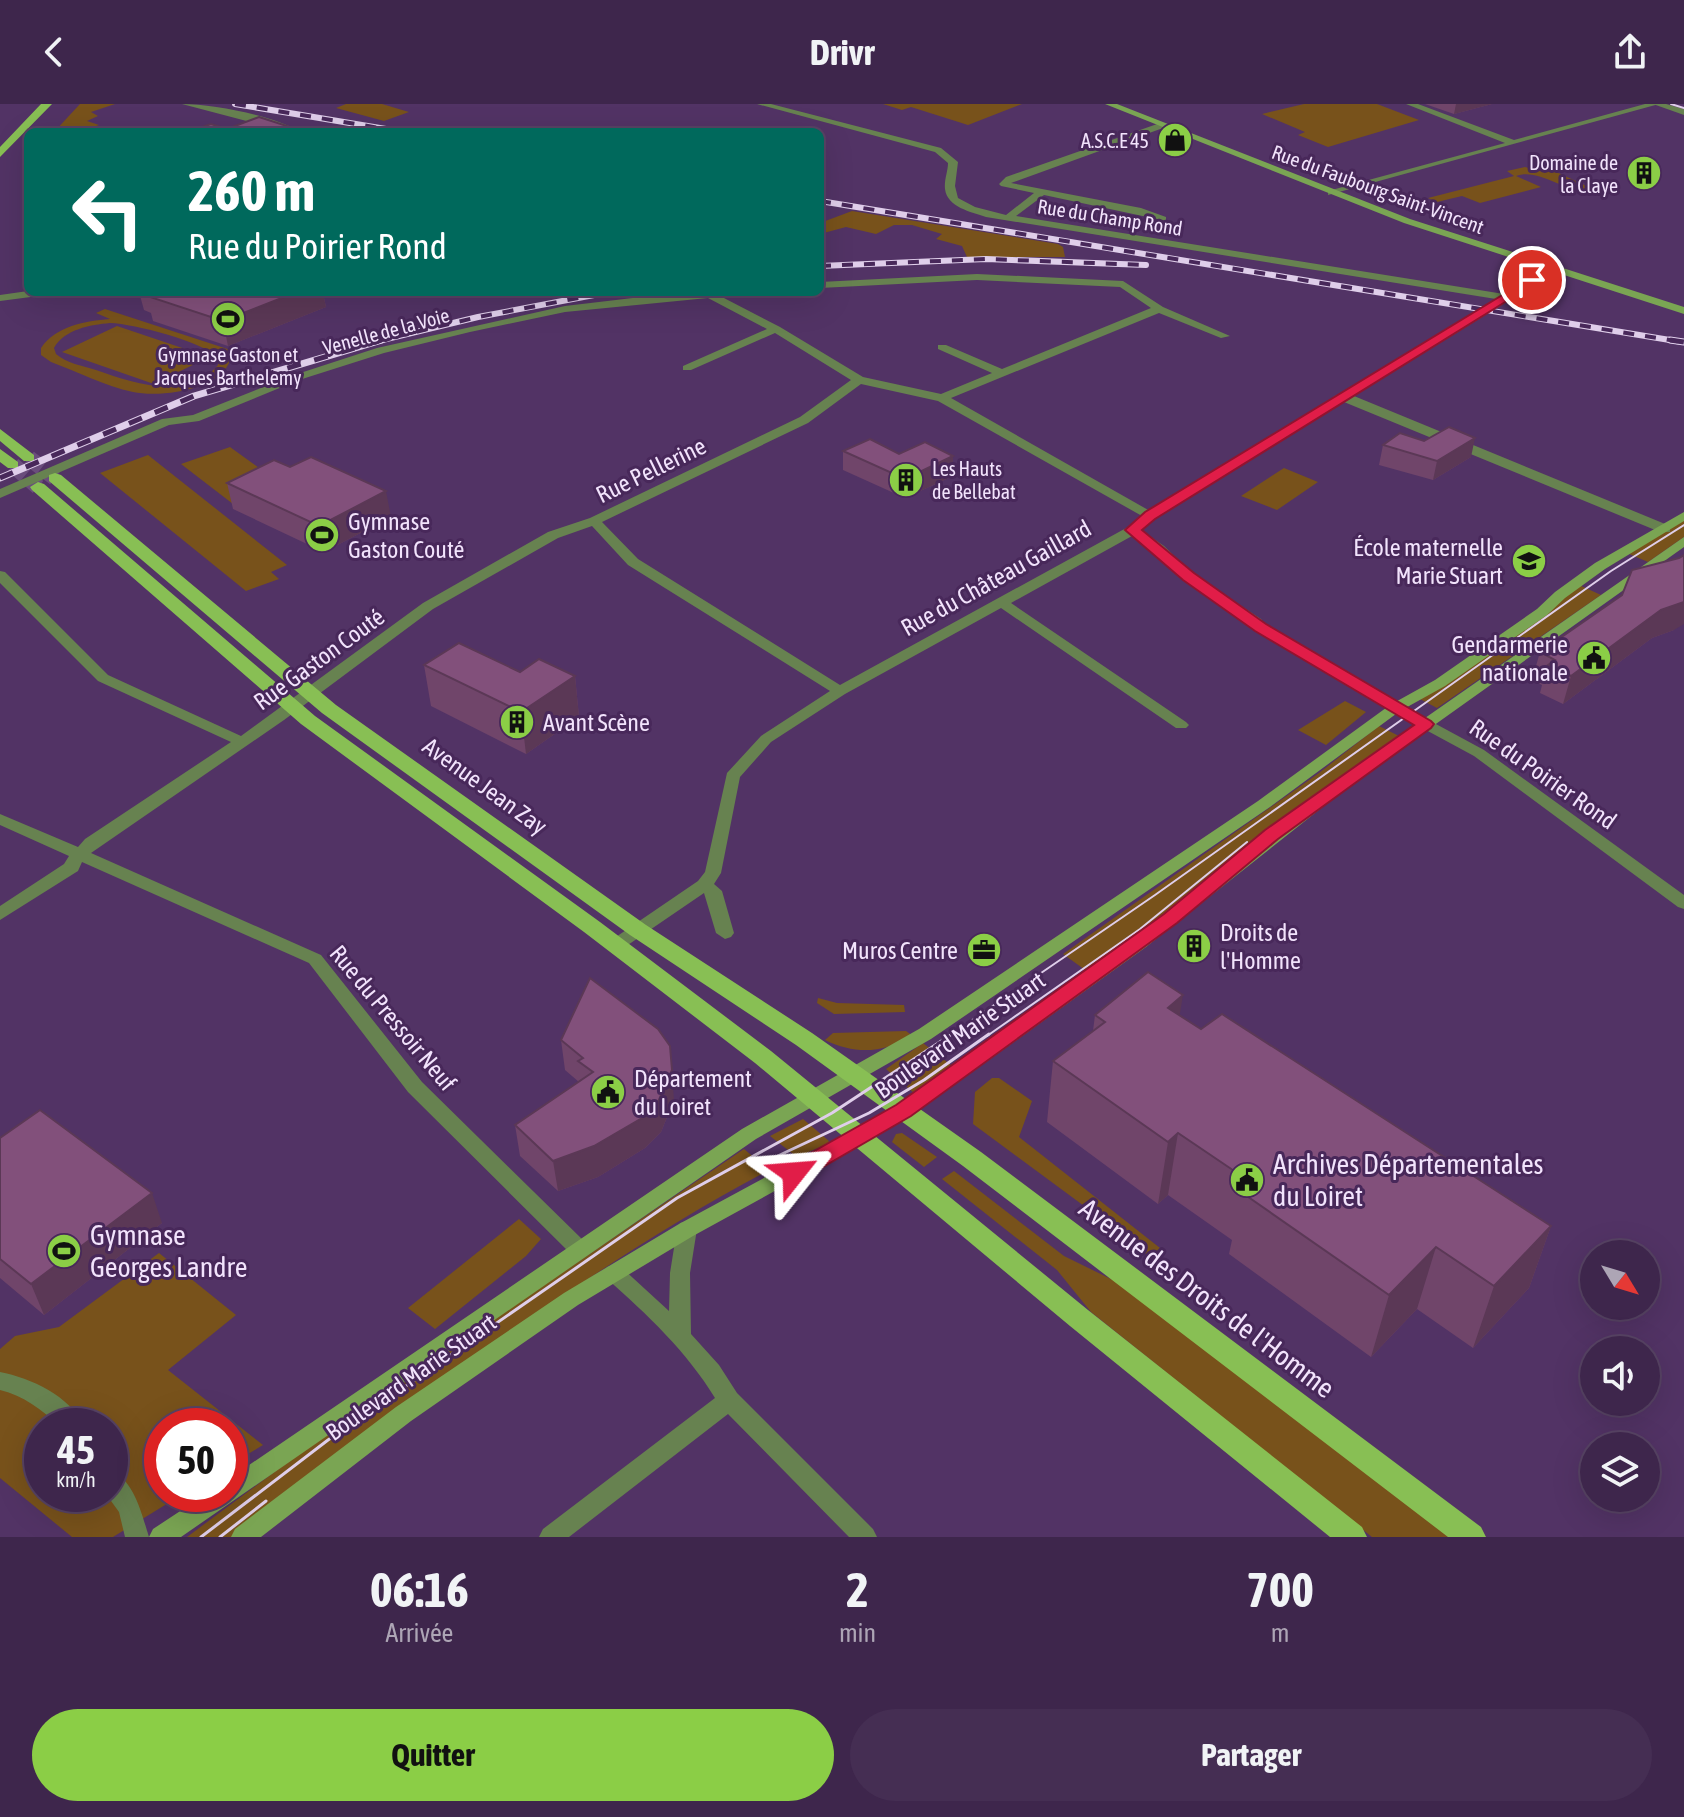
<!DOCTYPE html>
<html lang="fr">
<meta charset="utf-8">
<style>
body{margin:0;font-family:"Asap Condensed",sans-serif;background:#452e53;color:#f1f3f6;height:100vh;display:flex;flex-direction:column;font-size:30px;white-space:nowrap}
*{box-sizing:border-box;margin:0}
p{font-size:26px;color:#ada5b5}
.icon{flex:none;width:44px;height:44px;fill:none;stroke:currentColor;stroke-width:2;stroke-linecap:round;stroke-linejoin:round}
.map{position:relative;height:1433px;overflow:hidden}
.panel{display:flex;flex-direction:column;background:#3e264c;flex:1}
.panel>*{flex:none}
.banner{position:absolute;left:24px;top:24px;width:800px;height:168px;border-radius:12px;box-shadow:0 8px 32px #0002,0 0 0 2px #574364;background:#00695c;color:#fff;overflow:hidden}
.needle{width:52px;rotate:128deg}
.tools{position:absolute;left:1580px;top:1136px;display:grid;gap:16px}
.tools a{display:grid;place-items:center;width:80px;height:80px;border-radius:50%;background:#3e264c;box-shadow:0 8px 32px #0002,0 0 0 2px #574364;font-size:40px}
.speed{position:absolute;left:24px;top:1304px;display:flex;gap:16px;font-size:40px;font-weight:700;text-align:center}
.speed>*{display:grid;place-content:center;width:104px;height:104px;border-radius:50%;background:#3e264c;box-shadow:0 8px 32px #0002,0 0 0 2px #574364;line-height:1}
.speed small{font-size:20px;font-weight:400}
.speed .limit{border:12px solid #d22;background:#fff;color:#111}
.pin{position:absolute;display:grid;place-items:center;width:68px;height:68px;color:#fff;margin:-34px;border:4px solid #fff;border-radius:50%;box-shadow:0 2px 8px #0007}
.me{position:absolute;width:88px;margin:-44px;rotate:62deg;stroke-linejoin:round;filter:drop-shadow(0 0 6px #0008)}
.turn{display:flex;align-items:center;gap:28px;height:168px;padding:0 32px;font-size:36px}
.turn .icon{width:104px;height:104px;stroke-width:2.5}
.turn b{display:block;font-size:56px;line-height:68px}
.eta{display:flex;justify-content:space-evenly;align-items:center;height:136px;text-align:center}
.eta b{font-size:48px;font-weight:700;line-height:56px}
.action{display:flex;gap:16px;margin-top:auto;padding:16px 32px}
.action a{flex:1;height:92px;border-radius:48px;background:#8bce46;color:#111;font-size:32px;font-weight:700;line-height:92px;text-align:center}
.action a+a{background:#452e53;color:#f1f3f6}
header{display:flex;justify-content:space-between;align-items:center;height:104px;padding:0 32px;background:#3e264c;font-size:36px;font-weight:700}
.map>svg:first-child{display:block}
.green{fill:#78521b;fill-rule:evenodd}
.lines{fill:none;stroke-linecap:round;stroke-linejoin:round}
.primary-tunnel{stroke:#6a4d7c;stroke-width:16;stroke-dasharray:16 8;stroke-linecap:butt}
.minor{fill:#678250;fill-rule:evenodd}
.tertiary{fill:#678250;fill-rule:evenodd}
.secondary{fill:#7aa553;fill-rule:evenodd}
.primary{fill:#88bf54;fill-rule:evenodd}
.tram-far1{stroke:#dfceea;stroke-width:2}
.tram{stroke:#dfceea;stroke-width:3}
.rail-far1-casing{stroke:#dfceea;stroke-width:6}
.rail-casing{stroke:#dfceea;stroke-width:7}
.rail-far1{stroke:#48285a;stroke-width:4;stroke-dasharray:11;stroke-linecap:butt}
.rail{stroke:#48285a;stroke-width:5;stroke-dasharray:14;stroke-linecap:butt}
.wall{fill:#70456a}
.shaded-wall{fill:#5b3856}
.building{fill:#82507b;stroke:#5b3856;stroke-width:2}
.route{fill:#e11d48;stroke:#92132f;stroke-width:2}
.labels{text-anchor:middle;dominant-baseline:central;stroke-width:6;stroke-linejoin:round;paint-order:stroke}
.far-poi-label{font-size:20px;fill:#f2e3fc;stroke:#48285a;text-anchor:end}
.far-street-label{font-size:20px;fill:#f2e3fc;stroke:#48285a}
.street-label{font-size:24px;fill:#f2e3fc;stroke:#48285a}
.poi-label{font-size:24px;fill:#f2e3fc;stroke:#48285a;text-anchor:start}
.near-poi-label{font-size:28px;fill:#f2e3fc;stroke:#48285a;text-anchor:start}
.near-street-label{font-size:28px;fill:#f2e3fc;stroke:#48285a}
</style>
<header><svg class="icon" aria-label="back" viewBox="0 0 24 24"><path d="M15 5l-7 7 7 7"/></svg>Drivr<svg class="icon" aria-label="share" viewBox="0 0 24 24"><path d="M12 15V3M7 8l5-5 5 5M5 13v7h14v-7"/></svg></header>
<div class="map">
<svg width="1684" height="1433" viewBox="0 0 1684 1433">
<rect width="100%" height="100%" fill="#523365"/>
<path class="green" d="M80 0H115L91 8 98 12 87 17 99 21 80 28H54Z
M346 0H382L409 8 384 17 336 4Z
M883 0H1022L968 21 911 3 902 6Z
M1304 0H1377L1419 16 1328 43 1298 31 1305 28 1262 10Z
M1525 63 1543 68 1552 66 1593 85C1568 93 1541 63 1516 72L1541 83 1480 99 1462 92 1437 98 1428 94 1514 72 1507 67Z
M852 107 1058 140 1063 143 1065 153H967L962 142 936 135 942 130 912 121H894L876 130 846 123 820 130V119Z
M105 205 255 254 245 259 231 254C222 286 161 294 133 288 105 282 78 268 51 258L41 251V244C56 222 85 217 110 215L96 209ZM110 219C135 220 201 237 219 254L218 261C187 298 133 279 96 266 83 262 66 259 56 250L54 244C65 225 90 221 110 219Z
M117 222 209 253 154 280 62 248Z
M230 343 283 381 233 400 181 360Z
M148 351 287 461 271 468 279 475 246 487 100 369Z
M1284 364 1318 378 1277 406 1241 392Z
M1684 416V433L1648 458 1627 449Z
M1579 481 1601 491 1437 604 1418 594Z
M1345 597 1366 608 1326 641 1298 626Z
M1379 622 1403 634C1370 651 1341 673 1312 695 1236 751 1166 815 1088 868L1063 850 1319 669Z
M818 894 837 899 904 901 905 908 834 910 817 899Z
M906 927 913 932C883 949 856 951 825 936L833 929Z
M923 939 952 962 914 989 886 965Z
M992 974H999L1032 997 1019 1033 1160 1144 1149 1154 1141 1144 973 1020 975 988Z
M803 1015 829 1037 827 1040 797 1053 770 1032Z
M902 1029 937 1053 924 1063 892 1038 896 1030Z
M744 1045 769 1066C578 1167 408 1305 234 1433H187L331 1326Z
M954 1067 1064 1152 1119 1179 1449 1433H1372L1091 1208 1057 1166 942 1075Z
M519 1115 541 1135 526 1152 435 1225 408 1204Z
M159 1149 236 1211 168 1266 263 1341 230 1361V1322H162V1390H183L113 1433H72L0 1374V1245L15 1232 59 1223ZM42 1322H110V1390H42Z"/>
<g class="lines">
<path class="primary-tunnel" d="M29 354 55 374
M13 361 38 383"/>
<path class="minor" d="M182 0C214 0 274 12 301 28H288Z
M757 0H771L941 44 958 58 955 82 958 94 975 103 1006 111 1034 89 1001 82 999 80 1006 73 1160 19 1164 22 1163 24 1011 79 1141 104 1166 113V117L1044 91 1016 112 1504 190 1547 164H1555V168L1354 292 1670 422V428H1660L1344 298 1155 415 1141 426 1164 442 1193 470 1261 515 1265 521 1386 593 1484 646 1684 791V805L1678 803 1474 652 1376 599 1255 527 1251 521 1183 476 1154 448 1132 432 1011 499 1186 618 1189 621 1186 624H1176L1001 504 845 590 771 638 740 673 721 769 714 780 722 787 734 829 731 833 725 835 716 829 704 789 622 845H610L607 841 610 837 698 777 705 768 727 669 761 632 830 587 628 461 592 422 558 434 433 505 284 616 91 749 321 851 422 978 585 1138 588 1144 585 1150 578 1152 571 1150 408 988 309 859 82 758 78 767 0 816V802L64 760 69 752 0 721V710L78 743 85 735 231 638 98 577 0 479V467L5 468 108 571 241 632 423 499 548 428 590 414 800 313 851 276 775 229 691 266H683V262L767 225 708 194 565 208 470 228 384 249 299 276 199 317 169 321 0 394V385L162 315 193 311 291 272 377 244 565 202 675 189 759 188 754 191 722 193 780 223 863 273 941 290 992 269 938 245V241H946L1002 265 1151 204 1120 183 977 176 820 184V178L977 170 1123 177 1163 203 1230 232 1221 234 1159 209 951 294 1150 407 1333 295 1334 292 1340 291 1496 195 986 113C971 108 947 103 945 85 944 76 948 67 948 59L935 48ZM861 280 938 297 1142 412 1128 423 840 581 638 455 602 418 808 319Z
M1406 0H1418L1514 36 1645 0H1659L1328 91V87L1505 39Z
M28 187 51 188 46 191 0 197V191Z
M687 1117 694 1119 697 1125 690 1169 691 1230 719 1261 737 1289 873 1425 877 1433H849L728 1310 569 1433H539L543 1425 715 1294C687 1248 647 1210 607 1175L604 1169 607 1163 614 1161 621 1163 669 1207 670 1169 677 1125 680 1119Z
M0 1268C31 1274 70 1292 84 1322H59C41 1305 24 1292 0 1286Z
M110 1366C134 1375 142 1411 149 1433H125L119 1408 106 1390H110Z"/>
<path class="tertiary" d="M1653 0H1666L1684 5V11Z"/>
<path class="secondary" d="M1105 0H1117L1410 115 1684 203V210L1404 119Z
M1684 408V417L1605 465 1565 494 1547 511 1445 582 1400 607 1270 703 931 935 756 1035 181 1433H149L153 1425 206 1390H230V1374L742 1025 919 925 1258 697 1390 601 1435 576 1537 505 1555 488 1595 459Z
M1684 433V443L1353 679 1146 843 911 1012 693 1132 578 1201 411 1317 261 1433H231L235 1425 396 1303 564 1189 679 1120 897 1002 1133 835 1342 672Z"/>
<path class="primary" d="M41 0H52L0 53V43Z
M0 325 34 351V357H24L0 337Z
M0 345 18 358V364H8L0 358Z
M55 369 61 371 336 601 646 821 812 929 981 1048 1481 1423 1486 1433H1448L963 1062 796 941 630 831 322 609 49 377V371Z
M38 378 44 380 315 612 600 818 771 947 1088 1206 1362 1423 1367 1433H1330L1070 1222 755 959 584 828 301 620 32 386 30 383Z"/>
<path class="tram-far1" d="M1671 0 1684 4
M949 932 1155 791 1611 467 1684 421
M987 932 1140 825 1247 738"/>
<path class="tram" d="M765 1058 869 1009 924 976 989 930
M201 1433 328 1336 677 1094 832 1009 952 930
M220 1433 266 1397"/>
<g class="rail-far1-casing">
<path id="rail-far1" d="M235 0 404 28
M820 97 1682 238
M820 162 986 155 1146 161
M374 238 478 213 610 188"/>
</g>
<g class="rail-casing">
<path id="rail" d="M1670 236 1684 238
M0 374 194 292 382 236"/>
</g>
<use href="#rail-far1" class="rail-far1"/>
<use href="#rail" class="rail"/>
</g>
<path class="wall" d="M1425 0H1492L1454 10Z
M139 188H336L324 194 326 203 228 242 153 217 151 209 144 206Z
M1383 341 1471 353 1433 376 1379 361Z
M843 347 953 352V372L905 394 843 366Z
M227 379 391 413 324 448 233 405Z
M1622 491 1674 526 1652 534 1563 600 1540 589 1542 581 1532 576 1540 548Z
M424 561 575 572 579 613 526 650 431 602Z
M1095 911 1180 912 1201 925 1551 1122 1529 1184 1473 1244 1417 1205 1371 1253 1229 1150 1232 1136 1168 1091 1158 1100 1047 1018 1053 957 1093 927Z
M561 936 674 996 661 1028 645 1044 598 1073 558 1087 520 1052 515 1021 579 978 565 966Z
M0 1034 162 1119 44 1211 0 1174Z"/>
<path class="shaded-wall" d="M1456 0H1492L1454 10Z
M290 23V28H276Z
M297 188H336L324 194 326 203 228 242 223 217Z
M1475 334 1471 353 1433 376 1437 357Z
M953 352V372L905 394V375Z
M386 387 391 413 324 448 319 422Z
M1684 498V520L1674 526 1652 534 1563 600 1571 572 1661 506Z
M575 572 579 613 526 650 521 608Z
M1183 891 1173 952 1168 904Z
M670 942 674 996 661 1028 645 1044 598 1073 558 1087 553 1057Z
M1178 1029 1168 1091 1158 1100 1168 1038Z
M152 1089 162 1119 44 1211 31 1180Z
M1551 1122 1529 1184 1473 1244 1494 1182Z
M1436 1143 1417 1205 1371 1253 1389 1191Z"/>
<path class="building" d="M259 13 290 23 276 28H187L211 20 227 25Z
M157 188H297L223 217 147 192Z
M1449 323 1475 334 1437 357 1383 341 1400 329 1424 337Z
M870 335 899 350 925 338 953 352 905 375 843 347Z
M311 353 386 387 319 422 227 379 274 356 290 363Z
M1684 451V498L1661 506 1571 572 1548 561 1555 556 1540 548 1622 491 1632 466 1679 454Z
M459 539 520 568 539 555 575 572 521 608 424 561Z
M1148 868 1183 891 1168 904 1201 925 1222 910 1551 1122 1494 1182 1436 1143 1389 1191 1241 1088 1252 1079 1178 1029 1168 1038 1053 957 1105 918 1095 911Z
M590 874 658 925 670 942 672 966 658 998 642 1014 594 1042 553 1057 515 1021 593 968 578 957 583 954 561 936Z
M40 1006 152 1089 31 1180 0 1155V1034Z"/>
<path class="route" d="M1532 173 1536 174V179L1155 415 1142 426 1194 469 1266 520 1431 617 1434 620 1431 624 1278 735 1177 819 911 1012 802 1075 794 1078 786 1075 783 1069 786 1063 896 1001 1164 810 1265 726 1414 621 1255 527 1183 476 1125 426 1145 408Z"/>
<defs>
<g id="shop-disc" transform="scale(1.8)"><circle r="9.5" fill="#8bce46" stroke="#48285a"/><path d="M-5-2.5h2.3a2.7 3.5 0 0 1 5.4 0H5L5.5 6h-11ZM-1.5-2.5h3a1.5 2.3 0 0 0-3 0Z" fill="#111"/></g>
<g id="building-disc" transform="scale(1.8)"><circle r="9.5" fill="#8bce46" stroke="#48285a"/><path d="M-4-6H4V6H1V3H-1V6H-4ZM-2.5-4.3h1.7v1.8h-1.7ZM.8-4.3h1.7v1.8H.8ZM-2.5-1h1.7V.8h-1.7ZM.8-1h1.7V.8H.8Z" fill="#111"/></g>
<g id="stadium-disc" transform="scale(1.8)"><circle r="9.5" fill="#8bce46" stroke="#48285a"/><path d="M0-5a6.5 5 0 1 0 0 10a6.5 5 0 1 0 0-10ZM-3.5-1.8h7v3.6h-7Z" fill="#111"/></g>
<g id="school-disc" transform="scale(1.8)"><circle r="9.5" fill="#8bce46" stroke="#48285a"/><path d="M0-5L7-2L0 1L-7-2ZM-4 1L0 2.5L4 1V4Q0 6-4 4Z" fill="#111"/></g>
<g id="civic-disc" transform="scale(1.8)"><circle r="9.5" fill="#8bce46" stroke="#48285a"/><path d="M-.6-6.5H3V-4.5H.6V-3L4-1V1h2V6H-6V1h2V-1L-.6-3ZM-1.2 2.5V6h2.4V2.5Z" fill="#111"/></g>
<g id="office-disc" transform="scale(1.8)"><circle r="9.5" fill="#8bce46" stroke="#48285a"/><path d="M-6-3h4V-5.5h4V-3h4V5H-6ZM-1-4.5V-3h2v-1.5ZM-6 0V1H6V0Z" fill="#111"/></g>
</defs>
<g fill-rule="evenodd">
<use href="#shop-disc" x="1175" y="36"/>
<use href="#building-disc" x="1644" y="69"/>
<use href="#stadium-disc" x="228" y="215"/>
<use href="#building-disc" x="906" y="376"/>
<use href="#stadium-disc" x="322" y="431"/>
<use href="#school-disc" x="1529" y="457"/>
<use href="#civic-disc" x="1594" y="554"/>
<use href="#building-disc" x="517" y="618"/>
<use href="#building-disc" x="1194" y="842"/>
<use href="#office-disc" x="984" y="846"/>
<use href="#civic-disc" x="608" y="988"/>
<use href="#civic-disc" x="1247" y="1076"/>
<use href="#stadium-disc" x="64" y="1147"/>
</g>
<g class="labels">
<g class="far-poi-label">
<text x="1149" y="36">A.S.C.E 45</text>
<text x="1618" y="58">Domaine de<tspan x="1618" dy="23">la Claye</tspan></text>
<text x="228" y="250" text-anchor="middle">Gymnase Gaston et<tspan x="228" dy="23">Jacques Barthelemy</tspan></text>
<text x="932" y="364" text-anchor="start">Les Hauts<tspan x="932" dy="23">de Bellebat</tspan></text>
</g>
<g class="far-street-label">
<text transform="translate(1378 85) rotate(20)">Rue du Faubourg Saint-Vincent</text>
<text transform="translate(1110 113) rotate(9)">Rue du Champ Rond</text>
<text transform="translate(386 227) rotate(-15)">Venelle de la Voie</text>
</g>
<g class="street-label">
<text transform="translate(651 366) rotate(-26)">Rue Pellerine</text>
<text transform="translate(996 474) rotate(-29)">Rue du Château Gaillard</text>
<text transform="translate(319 555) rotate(-36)">Rue Gaston Couté</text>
<text transform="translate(1543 670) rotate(35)">Rue du Poirier Rond</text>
<text transform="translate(485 682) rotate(36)">Avenue Jean Zay</text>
<text transform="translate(393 914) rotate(50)">Rue du Pressoir Neuf</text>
<text transform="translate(960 931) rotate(-35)">Boulevard Marie Stuart</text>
<text transform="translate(411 1273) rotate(-35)">Boulevard Marie Stuart</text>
</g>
<g class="poi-label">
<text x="348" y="417">Gymnase<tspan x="348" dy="28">Gaston Couté</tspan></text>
<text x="1503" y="443" text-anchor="end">École maternelle<tspan x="1503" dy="28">Marie Stuart</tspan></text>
<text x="1568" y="540" text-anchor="end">Gendarmerie<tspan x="1568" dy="28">nationale</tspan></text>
<text x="543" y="618">Avant Scène</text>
<text x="1220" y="828">Droits de<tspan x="1220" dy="28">l'Homme</tspan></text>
<text x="958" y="846" text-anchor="end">Muros Centre</text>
<text x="634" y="974">Département<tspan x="634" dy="28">du Loiret</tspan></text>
</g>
<g class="near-poi-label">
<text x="1273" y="1060">Archives Départementales<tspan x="1273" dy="32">du Loiret</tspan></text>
<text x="90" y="1131">Gymnase<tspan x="90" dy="32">Georges Landre</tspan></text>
</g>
<g class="near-street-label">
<text transform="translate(1207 1194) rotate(37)">Avenue des Droits de l'Homme</text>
</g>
</g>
</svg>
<div class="tools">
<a><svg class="needle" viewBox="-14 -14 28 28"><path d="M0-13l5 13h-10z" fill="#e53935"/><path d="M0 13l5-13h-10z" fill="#ada5b5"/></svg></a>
<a><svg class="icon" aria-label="sound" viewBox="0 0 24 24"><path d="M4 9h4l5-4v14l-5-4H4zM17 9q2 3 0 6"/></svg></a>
<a><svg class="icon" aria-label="layers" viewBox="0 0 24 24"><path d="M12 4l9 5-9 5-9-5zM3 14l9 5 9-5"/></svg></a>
</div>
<div class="speed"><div>45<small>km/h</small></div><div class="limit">50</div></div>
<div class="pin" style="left:1532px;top:176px;background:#d93025"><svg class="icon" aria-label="arrive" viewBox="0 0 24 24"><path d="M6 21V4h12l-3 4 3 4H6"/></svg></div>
<svg class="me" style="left:794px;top:1069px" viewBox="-20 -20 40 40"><path d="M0-17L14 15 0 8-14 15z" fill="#e11d48" stroke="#fff" stroke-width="4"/></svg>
<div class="banner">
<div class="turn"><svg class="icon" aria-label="left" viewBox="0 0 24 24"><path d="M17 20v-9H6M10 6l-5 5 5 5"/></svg><div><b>260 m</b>Rue du Poirier Rond</div></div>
</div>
</div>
<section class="panel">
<div class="eta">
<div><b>06:16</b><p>Arrivée</p></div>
<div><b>2</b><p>min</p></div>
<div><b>700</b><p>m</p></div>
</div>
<div class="action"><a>Quitter</a><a>Partager</a></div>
</section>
